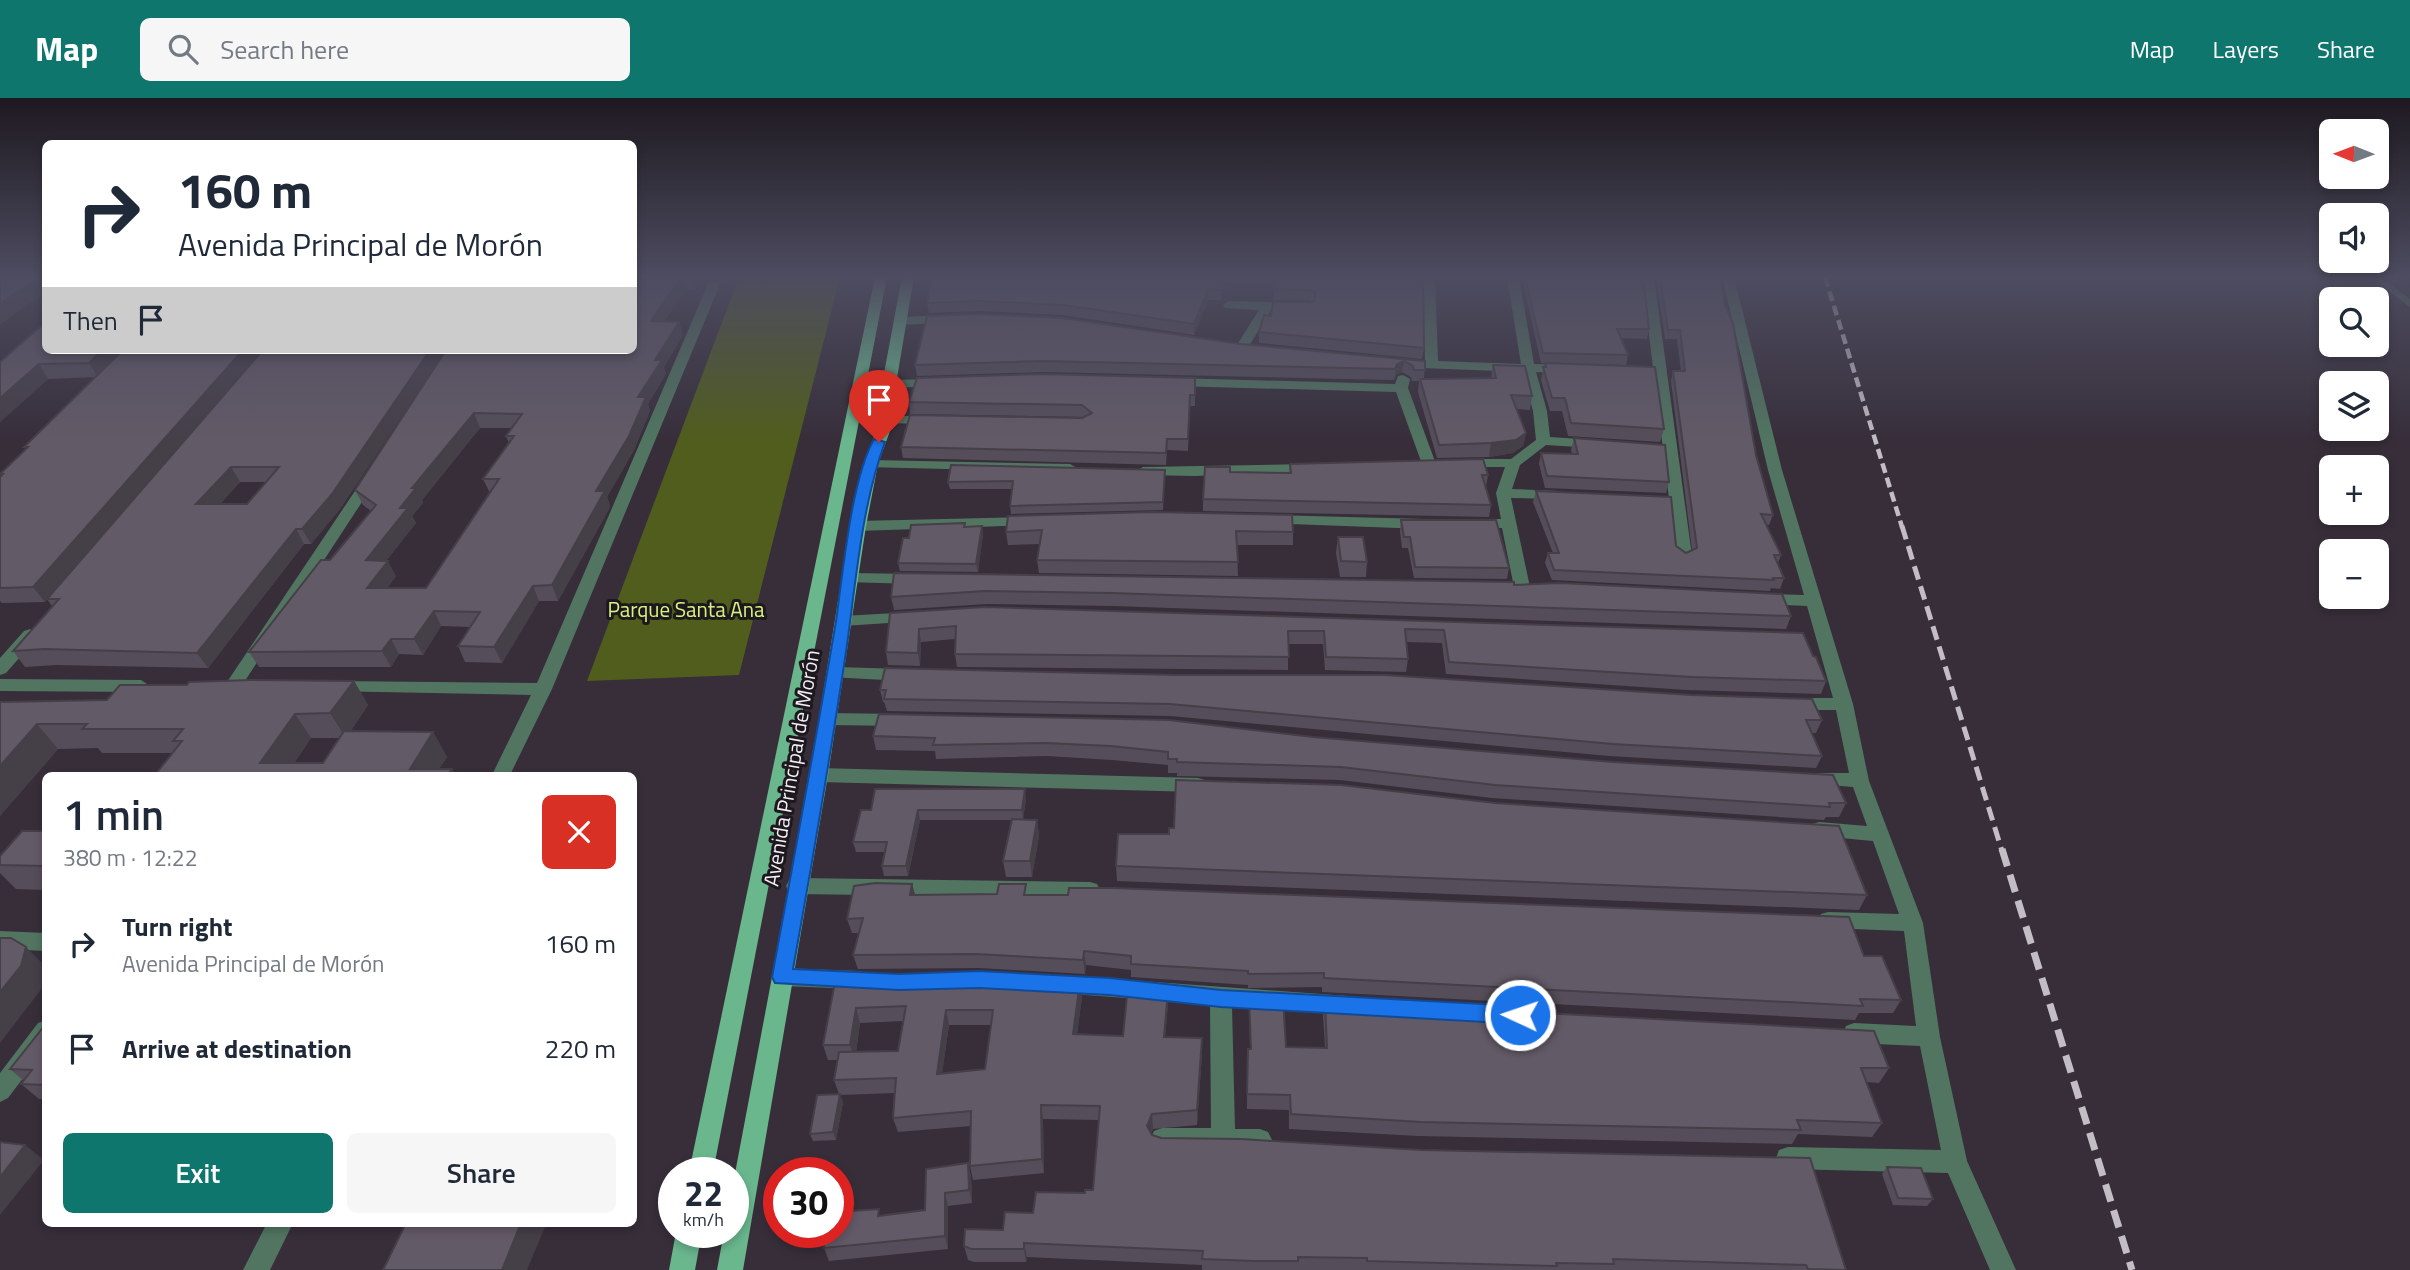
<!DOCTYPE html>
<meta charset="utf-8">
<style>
body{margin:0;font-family:"Titillium Web",sans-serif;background:#f6f6f7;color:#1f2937;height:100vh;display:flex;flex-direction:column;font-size:26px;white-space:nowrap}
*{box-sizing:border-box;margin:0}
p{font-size:23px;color:#747a83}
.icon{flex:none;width:38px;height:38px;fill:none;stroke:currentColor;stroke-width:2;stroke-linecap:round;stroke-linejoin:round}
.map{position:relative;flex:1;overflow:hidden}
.sheet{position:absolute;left:42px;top:674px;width:595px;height:455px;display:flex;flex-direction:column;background:#fff;border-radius:10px;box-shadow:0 4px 10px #0003}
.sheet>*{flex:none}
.top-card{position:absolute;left:42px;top:42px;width:595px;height:214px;border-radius:10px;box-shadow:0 4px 10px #0003;background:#fff;color:#1f2937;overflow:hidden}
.needle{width:46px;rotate:271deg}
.tools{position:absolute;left:2319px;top:21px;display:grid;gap:14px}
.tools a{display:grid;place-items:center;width:70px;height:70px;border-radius:10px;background:#fff;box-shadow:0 4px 10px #0003;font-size:35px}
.speed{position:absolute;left:658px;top:1059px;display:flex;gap:14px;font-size:35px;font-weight:700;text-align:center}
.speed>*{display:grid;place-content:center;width:91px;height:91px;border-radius:50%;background:#fff;box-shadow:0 4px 10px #0003;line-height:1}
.speed small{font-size:18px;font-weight:400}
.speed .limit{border:10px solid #d22;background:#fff;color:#111}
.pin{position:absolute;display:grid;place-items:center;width:60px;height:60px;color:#fff;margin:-72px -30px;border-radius:50% 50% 50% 0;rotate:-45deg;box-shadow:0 0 7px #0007}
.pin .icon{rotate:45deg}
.me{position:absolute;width:77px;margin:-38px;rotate:273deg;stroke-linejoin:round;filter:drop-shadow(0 0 5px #0008)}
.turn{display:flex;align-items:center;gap:24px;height:147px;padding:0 21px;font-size:32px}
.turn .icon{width:91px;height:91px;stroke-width:2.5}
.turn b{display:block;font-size:49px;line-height:60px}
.then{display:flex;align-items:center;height:66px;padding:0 21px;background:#0003;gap:14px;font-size:26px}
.round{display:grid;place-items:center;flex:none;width:74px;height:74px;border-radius:10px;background:#f6f6f7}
.headline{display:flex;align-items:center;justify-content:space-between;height:119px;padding:0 21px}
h1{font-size:42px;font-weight:600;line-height:52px}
.primary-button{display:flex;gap:14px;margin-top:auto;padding:14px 21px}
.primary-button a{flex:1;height:80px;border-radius:10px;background:#0f766e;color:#fff;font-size:28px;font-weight:600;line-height:80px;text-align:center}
.primary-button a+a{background:#f6f6f7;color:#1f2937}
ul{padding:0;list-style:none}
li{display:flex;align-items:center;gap:21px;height:105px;padding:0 21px}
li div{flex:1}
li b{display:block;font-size:26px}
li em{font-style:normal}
header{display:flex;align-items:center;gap:42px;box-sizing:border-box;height:98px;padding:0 35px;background:#0f766e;color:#fff}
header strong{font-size:33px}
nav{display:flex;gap:38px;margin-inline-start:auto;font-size:24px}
.search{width:490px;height:63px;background:#f6f6f7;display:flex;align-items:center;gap:18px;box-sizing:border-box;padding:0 24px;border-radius:10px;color:#747a83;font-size:26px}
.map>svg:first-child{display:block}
.green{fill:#515d1d}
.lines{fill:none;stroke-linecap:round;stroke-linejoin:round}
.service{fill:#517561;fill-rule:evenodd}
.minor{fill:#517561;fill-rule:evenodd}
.primary{fill:#6ab78e;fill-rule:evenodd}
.rail-far2{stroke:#c3bdc5;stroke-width:4.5;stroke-dasharray:10 5;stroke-linecap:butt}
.rail-far1{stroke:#c3bdc5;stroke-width:5;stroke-dasharray:14 7;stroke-linecap:butt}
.rail{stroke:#c3bdc5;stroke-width:7;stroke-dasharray:18 9;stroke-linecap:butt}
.wall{fill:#554d59;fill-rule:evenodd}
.shaded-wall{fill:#453f48}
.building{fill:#635a67;stroke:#453f48;stroke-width:2;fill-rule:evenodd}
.route{fill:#1a73e8;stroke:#114b97;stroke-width:2}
.labels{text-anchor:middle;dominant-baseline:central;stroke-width:6;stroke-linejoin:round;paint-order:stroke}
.park-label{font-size:21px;fill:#d9f17d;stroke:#1c181d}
.street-label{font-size:21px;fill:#f4eff6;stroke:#1c181d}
</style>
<header>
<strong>Map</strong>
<div class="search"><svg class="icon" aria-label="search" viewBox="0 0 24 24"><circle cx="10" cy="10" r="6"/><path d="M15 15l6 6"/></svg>Search here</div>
<nav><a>Map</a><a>Layers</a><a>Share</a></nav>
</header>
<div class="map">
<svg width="2410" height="1172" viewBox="0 0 2410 1172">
<rect width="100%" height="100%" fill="#372e3a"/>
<path class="green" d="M739 179H840L739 577 587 583Z"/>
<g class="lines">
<path class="service" d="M2370 179H2380L2410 201V209Z"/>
<path class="minor" d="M711 179H723L552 591 510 677H492L531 597 327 593 324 589 327 585 333 583 537 585Z
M1423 179H1435L1438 263 1521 266 1507 179H1519L1534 266 1566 267 1573 271 1566 275 1536 274 1547 313 1550 339 1595 342 1602 346 1595 350 1546 347 1520 367 1512 391 1559 393 1566 397 1559 401 1511 400 1530 489 1528 493H1516L1514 489 1502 430 1474 431 1466 426 1474 421H1501L1496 395 1505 369H1462L1455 365 1462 361H1511L1536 342 1533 313 1523 274 1397 269 1396 266 1402 262 1425 263Z
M1642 179H1654L1692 458 1684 463 1676 458Z
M1722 179H1734L1782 372 1853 606 1869 683 1923 825 1940 939 1967 1063 2016 1172H1990L1948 1075 1788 1071 1779 1068 1776 1060 1779 1052 1788 1049 1941 1052 1920 948 1854 945 1846 942 1843 935 1846 928 1854 925 1916 928 1904 833 1828 830 1821 828 1818 822 1821 816 1828 814 1899 816 1873 743 1819 738 1812 736 1809 731 1812 726 1819 724 1867 728 1853 689 1805 685 1803 680 1805 675H1849L1836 612H1793L1784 606 1793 600H1833L1807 508 1763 506 1755 501 1763 496 1804 497 1768 372Z
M1229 203 1296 205 1302 209 1296 213 1271 212 1246 253 1241 254 1235 250 1259 212 1225 210 1223 207Z
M949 217 953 218V224L901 227 895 223 901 219Z
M1403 277 1410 281 1408 290 1436 366 1434 369 1429 370 1422 366 1396 294 1173 288 1166 284 1173 280 1395 286 1398 278Z
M938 281 945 285 943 288 889 290 882 286 889 282Z
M887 318H932L939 322 932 326 882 325 880 322Z
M871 362 1070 366 1077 370 1070 374 866 369 864 366Z
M1311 366 1318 370 1316 373 1196 378 1143 377 1136 373 1143 369Z
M372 374 379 378 239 592H227L224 588 227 584 367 375Z
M1271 417 1425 421 1433 426 1425 431 1266 425 1263 422Z
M1029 419 1037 424 1034 427 858 433 850 428 858 423Z
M850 475 916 476 924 481 916 486 844 484 842 480Z
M913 514 919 515 921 519 919 523 843 528 835 523 843 518Z
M30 531 38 537 36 541 6 575 0 577V560L24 533Z
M835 569 904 571 913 577 904 583 829 579 826 575Z
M0 581 141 582 150 588 141 594 0 593Z
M827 615 901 616 910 622 901 628 827 627 818 621Z
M819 670 1198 680 1205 682 1207 687 1205 692 1198 694 819 684 812 682 810 677 812 672Z
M796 780 1090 784 1097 786 1100 792 1097 798 1090 800 796 796 789 794 786 788 789 782Z
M0 833 46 835V853L0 851Z
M782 870 859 873 867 876 870 882 867 888 859 891 782 888 774 885 771 879 774 873Z
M1058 877 1348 898 1356 900 1359 907 1356 914 1348 916 1232 908 1235 1031H1260L1268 1034 1272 1042 1268 1050 1260 1053 1162 1052 1154 1049 1150 1041 1154 1033 1162 1030H1211L1210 906 1058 895 1050 893 1047 886 1050 879Z
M46 922V950L8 1000 0 1004V975L38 925Z
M267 1125H293L270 1172H243Z"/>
<path class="primary" d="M875 179H887L713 1074H689Z
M902 179H914L896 286 894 322 878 366 866 428 828 677 743 1172H717L724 1134H733V1086L810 677 850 428 864 366 880 322 882 286Z
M676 1134H702L695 1172H669Z"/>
<path class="rail-far2" d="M1825 179 1902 429"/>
<path class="rail-far1" d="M1902 428 2002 753"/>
<path class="rail" d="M2002 751 2132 1172"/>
</g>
<path class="wall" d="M0 179H46V195L43 196 0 226Z
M634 179H701L695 191H686L664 223 679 224 683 237 664 269 666 276 648 306 650 313 634 352 607 399 610 408 609 411 558 503H539L502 565 465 564 458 548 470 529 441 528 423 557 399 556 391 569H259L249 554 330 462 371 413 363 407 355 392ZM480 330H512L506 338 509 345 483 381 490 395 426 490H387L396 478 386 463 416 425 412 418 423 405 422 402Z
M931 179H1423L1424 250 1422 261 1259 245V234L1271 218 1313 204 1309 202H1273L1274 185 1224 184 1221 202H1208L1194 237 1063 217 980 213 929 215 927 205Z
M1522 179H1643L1649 231 1647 241 1621 240 1628 257 1626 267 1541 265Z
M1656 179H1721L1724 204 1756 357 1773 417 1769 427H1766L1781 457 1778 465 1784 480 1780 491 1771 490 1770 493 1552 482 1545 465 1548 455H1553L1533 404 1536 393 1676 448 1686 455 1692 452 1671 283 1673 273H1681L1677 241H1665Z
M1241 246 1425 263 1424 281 1491 280 1493 267 1532 298 1530 312 1516 311 1526 335 1523 348 1513 355 1489 359 1437 360 1418 294 1419 283H1412L1411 279 1402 274 1396 277 1394 282 1044 274 917 278 915 267Z
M46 252H263L45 504 2 505 0 503V379L1 378 0 376 26 351 24 349 96 279 48 281 0 324V264Z
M263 252H446L340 411 311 446H304L208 570 56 567 25 569 13 553 52 508 47 501ZM240 384H266L247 406H220Z
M1545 265 1664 331 1660 344 1568 338 1562 313H1550L1541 282Z
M1195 280V308H1190L1188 353 1167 352 1166 367 903 360 901 349 1084 319 910 316 909 304Z
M1574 340 1669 384 1666 395 1545 390 1539 366 1541 355 1572 356 1571 352Z
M1290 366 1488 377 1486 388 1491 407 1489 419 1203 413V401L1230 374 1289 375Z
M1165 372 1163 412 1011 416 1010 408 1012 391H950L948 384Z
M1008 418 1293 434V447H1237L1238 478 1039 475 1037 462 1040 446 1008 447 1006 434Z
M1401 422 1509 470 1507 481 1414 480 1408 450H1402L1400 433Z
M966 428H982L983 436 978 474 900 473 898 465 909 440Z
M1338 439 1367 464 1366 479H1340L1336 455Z
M894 475 1514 487 1791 518 1786 531 1113 508 987 506 894 512 891 499Z
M890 515 1803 535 1813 558 1826 583 1821 596 1687 592 1446 576 1442 545 1406 544 1408 561 1406 574 1325 572 1323 546H1288V572L957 569 955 556V541L921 544 920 568 888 567 886 554Z
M251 582 354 583 368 607 350 634H433L447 659 439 671H452L455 677H155L173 655H102L98 650 58 651 0 718V604L107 602 120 587H187L189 584ZM311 640H340L323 665H294Z
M880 592 1822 622 1816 635H1811L1822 658 1816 670 1609 658 1170 618 887 613 884 604H883Z
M879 616 1846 705 1839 719H1826L1824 722 1492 700 1340 682 1177 678V675H1168V667L1112 662 1047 658 936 661 935 653 876 652 873 638Z
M1026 701 1023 721 1037 722 1039 738 1032 779H1006L1003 763 1011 722H920L908 778H884L882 768 885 754H856L853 744 871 712Z
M46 733V792L16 791 0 775V758Z
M1116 768 1867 797 1859 812 1117 783Z
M912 786 915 797H1028L1864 858 1901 902 1893 915H1859L1855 922 1322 894V889L1248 890V887L1131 879V872L1086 867 1085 876 979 870 858 871 853 857 859 835H852L847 821Z
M836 879 1082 899 1077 936 1123 938 1168 892V906L1165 939 1202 955 1197 1027 1153 1031 1151 1035 1152 1037 1161 1040 1846 1172H1202V1167L1027 1159 1026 1164H974L968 1162 964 1148 1003 1132 1033 1115 1093 1092 1099 1022 1043 1021 1044 1075 973 1082 970 1068 971 1028 898 1034 893 1020 895 995 840 997 843 1004 836 1042 813 1043 810 1036 839 996 834 982 838 962H828L823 947ZM904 923 898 953 856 954 860 925ZM949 927H991L985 971 942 975Z
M1249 899 1286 949 1325 950 1323 918 1325 903 1889 970 1879 985 1866 984 1882 1025 1872 1039 1798 1036 1792 1046 1418 1038 1289 1031V1012L1247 1011V966L1250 951Z
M46 927V1001H39L21 986 24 983 10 971Z
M968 1065 971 1078 972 1105 948 1108V1151L829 1163 824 1150 925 1112Z
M1887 1069 1933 1101 1927 1108 1893 1107 1882 1076Z"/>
<path class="shaded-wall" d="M681 179H682L686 191 655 237 651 223Z
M692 179H701L695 191Z
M35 182 43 196 0 226V206Z
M1208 191V202L1194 237V226Z
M679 224 683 237 664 269 666 276 648 306 650 313 634 352 607 399 610 408 609 411 558 503 552 487 655 262Z
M102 252H125L98 279 89 265Z
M243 252H263L45 504 33 489Z
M430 252H446L340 411 311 446 302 431Z
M1404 263 1402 274 1396 277 1394 282 1397 266Z
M39 266 48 281 0 324V300Z
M474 315 480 330 422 402 423 405 412 418 416 425 374 478 366 462 412 390Z
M1526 335 1523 348 1513 355 1489 359 1491 345Z
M231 369 240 384 206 421 196 406Z
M982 428 983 436 978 474 976 466Z
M296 431 304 446 208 570 197 555Z
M388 463 396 478 376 506 367 490Z
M533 488 539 503 502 565 494 549Z
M434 513 441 528 423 557 414 541Z
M919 531 921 544 920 568 918 555Z
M391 541 399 556 391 569 382 553Z
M354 583 368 607 346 640 330 615Z
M295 616 311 640 285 677 260 665Z
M37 626 58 651 0 718V668Z
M433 634 447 659 435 677 410 671Z
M452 671 455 677H448Z
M1025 691 1026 701 1023 723 1022 712Z
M918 712 920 722 908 778 906 768Z
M1037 722 1039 738 1032 779 1030 763Z
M912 786 916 800 910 797Z
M26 849 46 869V878L43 889 0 945V894Z
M1084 853 1086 867 1085 876 1083 862Z
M1080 884 1082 899 1075 951 1073 936Z
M1168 892V906L1164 953V939Z
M856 910 860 925 855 961 850 947Z
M946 912 949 927 940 991 937 976Z
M1202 940V955L1197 1027V1012Z
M840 996 843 1004 836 1042 833 1034Z
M1041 1007 1043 1021 1044 1075 1042 1061Z
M1152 1016 1153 1031 1148 1042 1147 1028Z
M25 1047 44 1062 0 1117V1079Z
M968 1065 971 1078 972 1105 969 1092Z
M945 1095 948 1108V1151L945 1138Z
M521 1125H542L545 1129 527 1172H502Z
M1024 1145 1027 1159 1026 1164 1024 1151Z"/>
<path class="building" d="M0 179H46V182H35L0 206Z
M634 179H681L651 223 679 224 655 262H662L638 299H646L629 338 596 393H605L603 396 552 487 533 488 494 549 458 548 480 514 434 513 414 541H391L382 553 249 554 321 462H330L376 407 355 392 446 252H634ZM474 315 522 316 506 338H514L483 381H499L426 490H367L388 463 366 462 408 410H400L416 390H412Z
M931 179H1223L1222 192 1208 191 1194 226 1063 207 979 203 927 205Z
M1274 179H1423L1424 250 1259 234 1264 217 1271 218 1273 204H1313L1315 201V194L1309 192 1273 191Z
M1525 179H1643L1649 231H1617L1628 257 1543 255Z
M1660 179H1721L1724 204 1733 226 1756 357 1773 417 1761 416 1781 457H1774L1784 480H1773L1774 482 1554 472 1548 455H1559L1536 393 1671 399 1676 448 1686 455 1697 450 1673 273H1685L1680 232H1668Z
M979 216 1062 220 1241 246 1425 263V272H1414L1413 268 1404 263 1397 266 1395 271 1043 263 915 267 927 218Z
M40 229H46V252H102L89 265 39 266 0 300V264Z
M123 252H243L33 489 0 490V379L3 376H0L28 349H24Z
M263 252H430L332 396 302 431H296L197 555 44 551 13 553 59 501H47ZM231 369H279L247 406H196Z
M1545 265 1655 269 1664 331 1571 325 1565 300H1552L1543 269H1546Z
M1493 267 1525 268 1532 298 1511 297 1526 335 1516 342 1491 345 1439 347 1420 281 1496 280Z
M1043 276 1195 280V297H1190L1188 341H1167L1166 355 901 349 910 317 1082 320 1092 315 1082 307 909 304 917 280Z
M1574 340 1665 347 1669 384 1547 378 1541 355 1578 356Z
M1483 361 1488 377H1482L1491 407 1203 401 1205 369H1230V374L1291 375 1290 366Z
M951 367 1165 372 1163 404 1010 408 1013 383 948 384Z
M1151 414 1292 417 1293 434 1236 433 1238 464 1037 462 1042 432 1006 434 1008 418Z
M1401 422H1496L1509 470 1415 469 1410 439H1404Z
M965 425 964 429 982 428 976 466 898 465 903 440H909L911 427Z
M1338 439H1363L1367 464 1341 463Z
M894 475 1514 484V487L1560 485 1782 496 1791 518 1112 495 985 493 891 499Z
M985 509 1803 535 1813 558 1816 559 1826 583 1692 579 1449 564 1444 532 1405 531 1408 561 1326 559 1324 533H1288L1289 559 955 556 956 528 919 531 918 555 886 554 890 515Z
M885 570 1178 577H1385L1691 597 1812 601 1822 622H1806L1822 658 1613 646 1170 606 884 601 886 592H880Z
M251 582 354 583 330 615 295 616 260 665H323L344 633 433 634 410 671H452L448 677H155L182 643H173L183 631H82L87 626H37L0 668V604L107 602 120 587H187L189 584Z
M879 616 1169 622 1313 639 1613 664 1833 677 1846 705H1829L1830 709 1495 687 1341 669 1177 664V661H1168V654L1111 648 1045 645 933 647 935 640 873 638Z
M1176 682 1341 687 1495 705 1839 728 1867 797 1116 768 1118 736H1169V730H1174Z
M875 691H1025L1022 712H918L906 768H882L887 744H853L861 712H871Z
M1012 721 1037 722 1030 763H1003Z
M22 733H46V768L0 767V758Z
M875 785 912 786 910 797 997 796 999 786H1026L1024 797H1068L1069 790H1115L1849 819 1864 858H1882L1901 902 1860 901 1863 908 1324 880V875L1248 876V873L1131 866V858L1084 853 1083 862 976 856 853 857 863 820 847 821 854 788Z
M0 840H11L26 849 21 868 0 894Z
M836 879H976L1080 884 1073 936 1123 938 1128 888 1168 892 1164 939 1202 940 1197 1012 1152 1016 1147 1028 1152 1037 1161 1040 1241 1041 1421 1052 1810 1060 1846 1172 1808 1171 1806 1167 1613 1161 1614 1166 1556 1165 1557 1168 1367 1163V1160L1298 1159V1163H1254L1202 1161 1203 1153 1024 1145V1151H971L964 1148 965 1131 1003 1132 1005 1114 1033 1115 1036 1094 1085 1095V1092H1093L1100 1008 1041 1007 1042 1061 970 1068 971 1013 893 1020 896 980 834 982 839 954 898 953 906 908 856 910 850 947H823ZM946 912H993L985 971 937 976Z
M1249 899 1283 900 1286 949 1327 950 1325 903 1874 933 1889 970H1861L1882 1025 1797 1022 1801 1032 1421 1024 1291 1016 1290 997 1247 996 1248 951H1251Z
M45 927 46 987 21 986 32 972 10 971Z
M840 996 833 1034 810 1036 817 997Z
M0 1044 25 1047 0 1079Z
M968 1065 969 1092 945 1095V1138L824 1150 826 1134H838V1114L879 1111 878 1118 925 1112 926 1071Z
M1887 1069 1921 1070 1933 1101 1898 1100Z
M406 1125H521L502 1172H383Z"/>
<linearGradient id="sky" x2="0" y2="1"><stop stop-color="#1e1920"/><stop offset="0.52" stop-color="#4d4c60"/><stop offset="1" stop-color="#4d4c60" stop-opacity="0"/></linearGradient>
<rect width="2410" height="343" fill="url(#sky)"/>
<path class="route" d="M874 341 885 344C861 410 856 485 846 554 830 660 812 766 793 871L899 876 979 873 1110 880 1221 892 1520 908 1527 911 1530 917 1527 923 1520 926 1221 909 1110 897 979 890 899 892 775 885 772 879C794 760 816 642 836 523 843 475 851 382 874 341Z"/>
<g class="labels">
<g class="park-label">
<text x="686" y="511">Parque Santa Ana</text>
</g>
<g class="street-label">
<text transform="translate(791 670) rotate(-80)">Avenida Principal de Morón</text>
</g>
</g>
</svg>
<div class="tools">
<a><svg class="needle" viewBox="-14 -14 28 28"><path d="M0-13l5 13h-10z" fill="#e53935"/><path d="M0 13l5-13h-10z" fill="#747a83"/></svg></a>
<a><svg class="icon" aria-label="sound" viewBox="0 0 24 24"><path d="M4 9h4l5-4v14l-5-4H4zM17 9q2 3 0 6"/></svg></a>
<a><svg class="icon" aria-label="search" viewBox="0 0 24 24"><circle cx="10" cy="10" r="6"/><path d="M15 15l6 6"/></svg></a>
<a><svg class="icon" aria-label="layers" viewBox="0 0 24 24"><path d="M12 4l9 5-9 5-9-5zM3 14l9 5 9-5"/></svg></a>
<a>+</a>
<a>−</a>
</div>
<div class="speed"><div>22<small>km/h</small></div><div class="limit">30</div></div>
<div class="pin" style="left:879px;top:344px;background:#d93025"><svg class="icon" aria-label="arrive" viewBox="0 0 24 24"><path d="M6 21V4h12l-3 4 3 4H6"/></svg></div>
<svg class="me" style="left:1520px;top:917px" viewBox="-20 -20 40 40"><circle r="17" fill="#1a73e8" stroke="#fff" stroke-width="3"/><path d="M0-11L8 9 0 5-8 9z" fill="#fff"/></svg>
<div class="top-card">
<div class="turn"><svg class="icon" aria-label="right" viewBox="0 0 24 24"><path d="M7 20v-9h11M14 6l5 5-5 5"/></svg><div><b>160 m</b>Avenida Principal de Morón</div></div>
<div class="then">Then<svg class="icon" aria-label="arrive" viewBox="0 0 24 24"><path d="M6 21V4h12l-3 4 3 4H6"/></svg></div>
</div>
<section class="sheet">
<div class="headline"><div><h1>1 min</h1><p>380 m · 12:22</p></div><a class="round" style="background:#d93025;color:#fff"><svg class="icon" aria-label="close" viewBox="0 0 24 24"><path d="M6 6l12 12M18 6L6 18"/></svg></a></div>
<ul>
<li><svg class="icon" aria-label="right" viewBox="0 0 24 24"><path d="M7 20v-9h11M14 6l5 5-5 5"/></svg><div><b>Turn right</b><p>Avenida Principal de Morón</p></div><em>160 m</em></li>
<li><svg class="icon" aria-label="arrive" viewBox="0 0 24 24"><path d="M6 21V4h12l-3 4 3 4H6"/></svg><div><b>Arrive at destination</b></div><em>220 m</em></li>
</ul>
<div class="primary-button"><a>Exit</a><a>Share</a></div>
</section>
</div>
